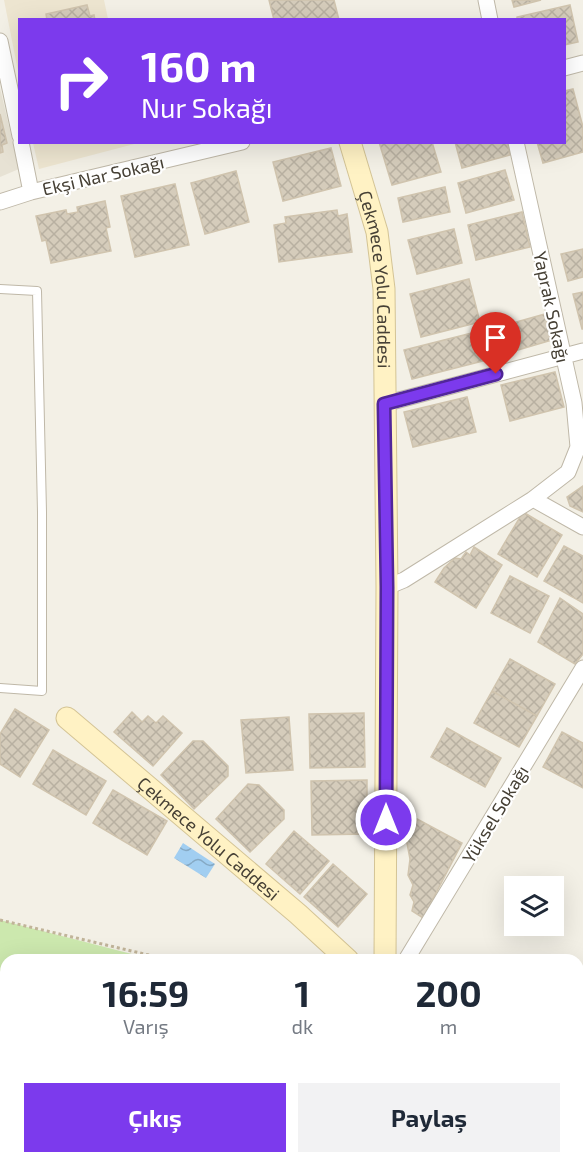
<!DOCTYPE html>
<html lang="tr">
<meta charset="utf-8">
<style>
body{margin:0;font-family:"Exo 2",sans-serif;background:#f2f2f3;color:#1f2937;height:100vh;display:flex;flex-direction:column;font-size:22px;white-space:nowrap}
*{box-sizing:border-box;margin:0}
p{font-size:20px;color:#747a83}
.icon{flex:none;width:33px;height:33px;fill:none;stroke:currentColor;stroke-width:2;stroke-linecap:round;stroke-linejoin:round}
.map{position:relative;flex:1;overflow:hidden}
.panel{position:absolute;left:0px;top:954px;width:584px;height:210px;display:flex;flex-direction:column;background:#fff;border-radius:18px 18px 0 0;box-shadow:0 6px 24px #0002}
.panel>*{flex:none}
.guide{position:absolute;left:18px;top:18px;width:548px;height:126px;border-radius:0px;box-shadow:0 6px 24px #0002;background:#7c3aed;color:#fff;overflow:hidden}
.tools{position:absolute;left:504px;top:876px;display:grid;gap:12px}
.tools a{display:grid;place-items:center;width:60px;height:60px;border-radius:0px;background:#fff;box-shadow:0 6px 24px #0002;font-size:30px}
.pin{position:absolute;display:grid;place-items:center;width:51px;height:51px;color:#fff;margin:-62px -26px;border-radius:50% 50% 50% 0;rotate:-45deg;box-shadow:0 0 6px #0007}
.pin .icon{rotate:45deg}
.me{position:absolute;width:66px;margin:-33px;rotate:0deg;stroke-linejoin:round;filter:drop-shadow(0 0 4px #0008)}
.turn{display:flex;align-items:center;gap:21px;height:126px;padding:0 24px;font-size:27px}
.turn .icon{width:78px;height:78px;stroke-width:2.5}
.turn b{display:block;font-size:42px;line-height:51px}
.eta{display:flex;justify-content:space-evenly;align-items:center;height:102px;text-align:center}
.eta b{font-size:36px;font-weight:700;line-height:42px}
.button{display:flex;gap:12px;margin-top:auto;padding:12px 24px}
.button a{flex:1;height:69px;border-radius:0px;background:#7c3aed;color:#fff;font-size:24px;font-weight:700;line-height:69px;text-align:center}
.button a+a{background:#f2f2f3;color:#1f2937}
.map>svg:first-child{display:block}
.residential{fill:#e7e2d4}
.education{fill:#ede5d0}
.green{fill:#cce8ae}
.water{fill:url(#water-waves)}
.building{fill:url(#building-cross-hatch);stroke:#d0c4ae;stroke-width:1.5}
.lines{fill:none;stroke-linecap:round;stroke-linejoin:round}
.lane-casing{stroke:#bfb8a8;stroke-width:10}
.street-casing{stroke:#bfb8a8;stroke-width:17}
.secondary-casing{stroke:#d4c495;stroke-width:23}
.path{stroke:#c1b499;stroke-width:3;stroke-dasharray:3 3;stroke-linecap:butt}
.lane{stroke:#fff;stroke-width:8}
.street{stroke:#fff;stroke-width:15}
.secondary{stroke:#fff2c4;stroke-width:21}
.route-casing{stroke:#51269a;stroke-width:15}
.route{stroke:#7c3aed;stroke-width:10}
.labels{text-anchor:middle;dominant-baseline:central;stroke-width:4.5;stroke-linejoin:round;paint-order:stroke}
.street-label{font-size:18px;fill:#464035;stroke:#fff}
</style>
<div class="map">
<svg width="583" height="1164" viewBox="0 0 583 1164">
<defs>
<pattern id="water-waves" width="16" height="10" patternUnits="userSpaceOnUse" patternTransform="scale(1.5)"><rect width="16" height="10" fill="#a1cef1"/><path d="M0 5q4-4 8 0t8 0" fill="none" stroke="#85a9c4"/></pattern>
<pattern id="building-cross-hatch" width="8" height="8" patternUnits="userSpaceOnUse" patternTransform="scale(1.5)"><rect width="8" height="8" fill="#d5ccbb"/><path d="M0 0l8 8M0 8l8-8" fill="none" stroke="#b8b0a1"/></pattern>
</defs>
<rect width="100%" height="100%" fill="#f3f0e6"/>
<path class="residential" d="M0 88 19 169 0 177Z"/>
<path class="education" d="M4 0H104L108 19 20 20 19 76Z
M138 143 39 169 33 143V142Z"/>
<path class="green" d="M0 920 155 960H6V1158H578V1143L583 1146V1164H0Z"/>
<path class="water" d="M183 843 215 864 206 878 174 858Z"/>
<path class="building" d="M269 0H334L339 20H274Z
M512 0H541L514 7Z
M87 5 90 16 94 15 95 20H47L46 14Z
M570 5 578 42 564 45V20H517V17Z
M573 89 583 127V152L543 163 537 142H564V91Z
M0 114 7 143 2 145 3 152 0 153Z
M379 142H432L441 172 392 185Z
M455 142H507L510 155 462 168Z
M331 148 341 186 283 201 273 162Z
M505 170 514 200 466 213 458 183Z
M236 171 249 222 205 234 191 183Z
M175 184 189 245 135 257 121 196Z
M445 187 450 212 403 222 398 198Z
M105 201 110 227 106 228 111 251 51 263 46 240 42 241 36 216 66 210 67 214 78 212 77 207Z
M337 210 338 216 347 214 352 252 279 262 274 225 286 223 285 217Z
M522 212 530 247 476 260 468 225Z
M454 229 462 263 417 274 408 240Z
M583 249V277L568 281 561 254Z
M469 279 480 322 421 337 410 294Z
M583 292V329H582L573 294Z
M545 314 552 340 501 355 494 328Z
M480 331 487 360 412 379 404 350Z
M555 372 564 407 510 421 501 385Z
M467 397 476 432 413 447 404 412Z
M583 486V512L570 506 567 497Z
M523 512 562 535 537 577 498 554Z
M564 546 583 556V603L544 581Z
M474 547 502 565 476 608 435 582 444 568 455 558 461 559 466 552 470 555Z
M510 576 549 596 530 633 491 613Z
M560 598 583 614V654L575 664 538 642Z
M510 659 555 684 537 716 492 691Z
M492 691 537 716 519 747 474 723Z
M15 709 49 730 20 777 0 764V734Z
M132 712 142 722 148 716 156 723 163 716 182 733 153 766 114 732Z
M364 713 365 767 310 768 309 714Z
M289 717 293 770 246 773 241 720Z
M447 728 501 758 485 787 431 757Z
M562 732 583 743V788L543 767Z
M193 741H203L228 766V776L194 809 161 775Z
M53 750 106 781 86 815 33 784Z
M367 780V834L312 835 311 781Z
M248 784 259 785 284 810V819L250 852 216 819Z
M113 790 167 821 147 855 93 823Z
M417 819 462 843 423 918 412 911 414 902 410 895 413 885 408 875 410 859 406 838Z
M294 831 329 861 300 894 266 864Z
M333 864 367 894 338 927 304 897Z
M578 1020 583 1023V1033L578 1042Z"/>
<g class="lines">
<g class="lane-casing">
<path id="lane" d="M0 289 37 291 42 512V691L0 688"/>
</g>
<g class="street-casing">
<path id="street" d="M486 0 490 20
M0 41 20 136
M564 68 583 63
M21 142 31 192
M0 202 31 192 242 142
M384 404 583 351
M533 499 583 527
M387 587 404 580 533 499 568 472 578 447 574 403 516 142
M406 960 583 668"/>
</g>
<g class="secondary-casing">
<g id="secondary">
<path id="s1" d="M350 142 377 232 384 289 387 587 385 960"/>
<path id="s2" d="M67 718 298 914 348 960"/>
<path d="M578 1126 583 1130"/>
</g>
</g>
<path class="path" d="M0 920 170 960
M0 1088 6 1091
M118 1158 128 1164"/>
<use href="#lane" class="lane"/>
<use href="#street" class="street"/>
<use href="#secondary" class="secondary"/>
</g>
<g class="lines">
<g class="route-casing">
<path id="route" d="M386 820 387 587 384 404 496 374"/>
</g>
<use href="#route" class="route"/>
</g>
<g class="labels">
<g class="street-label">
<text transform="translate(103 175) rotate(-13)">Ekşi Nar Sokağı</text>
<text stroke="none"><textPath href="#s1" startOffset="141">Çekmece Yolu Caddesi</textPath></text>
<text transform="translate(552 307) rotate(78)">Yaprak Sokağı</text>
<text transform="translate(495 814) rotate(-59)">Yüksel Sokağı</text>
<text stroke="none"><textPath href="#s2" startOffset="186">Çekmece Yolu Caddesi</textPath></text>
</g>
</g>
</svg>
<div class="tools">
<a><svg class="icon" aria-label="layers" viewBox="0 0 24 24"><path d="M12 4l9 5-9 5-9-5zM3 14l9 5 9-5"/></svg></a>
</div>
<div class="pin" style="left:496px;top:374px;background:#d93025"><svg class="icon" aria-label="arrive" viewBox="0 0 24 24"><path d="M6 21V4h12l-3 4 3 4H6"/></svg></div>
<svg class="me" style="left:386px;top:820px" viewBox="-20 -20 40 40"><circle r="17" fill="#7c3aed" stroke="#fff" stroke-width="3"/><path d="M0-11L8 9 0 5-8 9z" fill="#fff"/></svg>
<div class="guide">
<div class="turn"><svg class="icon" aria-label="right" viewBox="0 0 24 24"><path d="M7 20v-9h11M14 6l5 5-5 5"/></svg><div><b>160 m</b>Nur Sokağı</div></div>
</div>
<section class="panel">
<div class="eta">
<div><b>16:59</b><p>Varış</p></div>
<div><b>1</b><p>dk</p></div>
<div><b>200</b><p>m</p></div>
</div>
<div class="button"><a>Çıkış</a><a>Paylaş</a></div>
</section>
</div>
